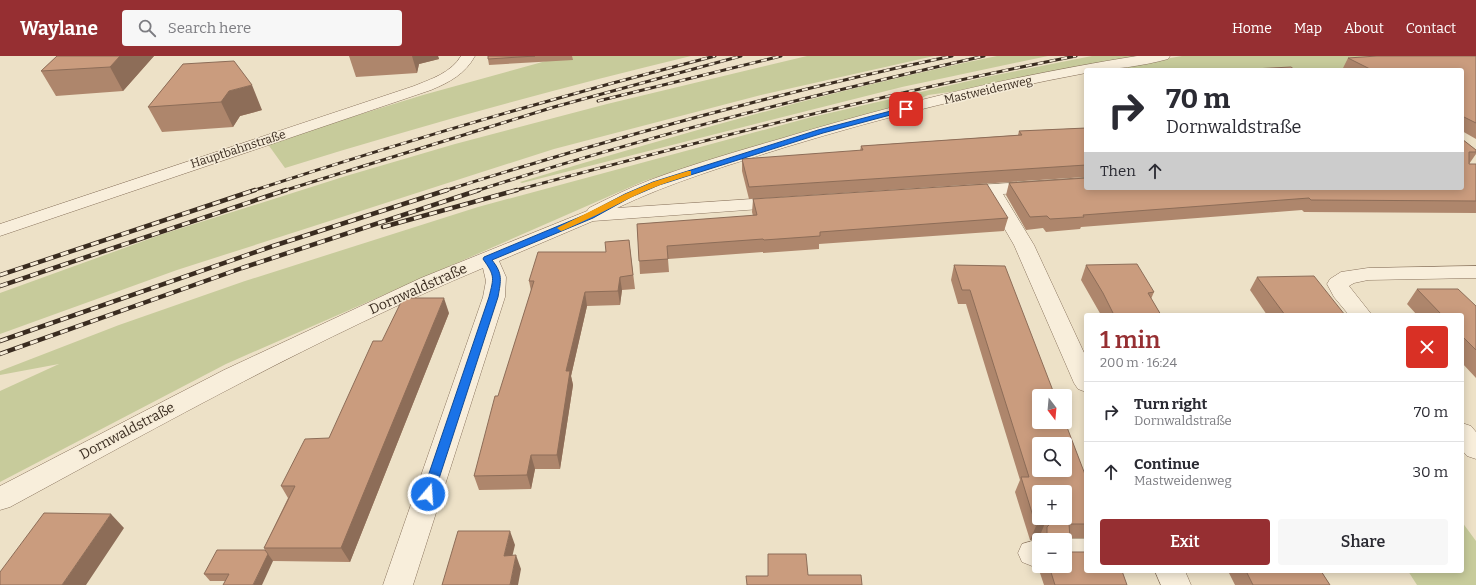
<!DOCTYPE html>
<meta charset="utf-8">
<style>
body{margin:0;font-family:Bitter,serif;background:#f7f7f7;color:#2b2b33;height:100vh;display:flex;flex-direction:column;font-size:15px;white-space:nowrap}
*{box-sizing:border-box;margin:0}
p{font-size:13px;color:#7c7c81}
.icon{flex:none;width:22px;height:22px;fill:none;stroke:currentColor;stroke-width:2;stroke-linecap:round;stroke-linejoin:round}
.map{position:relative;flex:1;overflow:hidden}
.details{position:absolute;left:1084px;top:257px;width:380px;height:260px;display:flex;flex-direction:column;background:#fff;border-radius:4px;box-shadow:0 2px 10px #0003}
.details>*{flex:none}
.top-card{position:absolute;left:1084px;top:12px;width:380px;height:122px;border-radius:4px;box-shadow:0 2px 10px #0003;background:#fff;color:#2b2b33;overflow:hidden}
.needle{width:26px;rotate:164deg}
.controls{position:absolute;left:1032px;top:333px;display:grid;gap:8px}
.controls a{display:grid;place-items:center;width:40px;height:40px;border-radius:4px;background:#fff;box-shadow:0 2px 10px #0003;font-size:20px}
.pin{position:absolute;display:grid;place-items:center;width:34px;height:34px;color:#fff;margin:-17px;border-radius:8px;box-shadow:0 2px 6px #0006}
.me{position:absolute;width:44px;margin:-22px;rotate:18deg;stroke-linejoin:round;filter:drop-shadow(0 0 3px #0008)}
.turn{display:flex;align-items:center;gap:14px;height:84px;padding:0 16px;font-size:18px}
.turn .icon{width:52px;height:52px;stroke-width:2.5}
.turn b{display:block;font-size:28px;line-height:34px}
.then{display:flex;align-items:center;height:38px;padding:0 16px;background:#0003;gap:8px;font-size:15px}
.round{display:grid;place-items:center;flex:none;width:42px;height:42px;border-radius:4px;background:#f7f7f7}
.summary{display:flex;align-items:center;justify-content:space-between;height:68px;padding:0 16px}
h1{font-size:24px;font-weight:600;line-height:30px;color:#962f32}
.button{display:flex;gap:8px;margin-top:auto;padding:8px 16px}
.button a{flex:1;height:46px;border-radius:4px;background:#962f32;color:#fff;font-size:16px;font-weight:600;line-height:46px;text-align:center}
.button a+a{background:#f7f7f7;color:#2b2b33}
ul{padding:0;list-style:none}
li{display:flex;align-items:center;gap:12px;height:60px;padding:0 16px;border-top:1px solid #e1e1e2}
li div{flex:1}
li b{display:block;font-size:15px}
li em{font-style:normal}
header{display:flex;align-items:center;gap:24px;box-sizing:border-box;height:56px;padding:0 20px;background:#962f32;color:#fff}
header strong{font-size:19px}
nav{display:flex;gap:22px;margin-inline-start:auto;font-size:14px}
.search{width:280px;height:36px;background:#f7f7f7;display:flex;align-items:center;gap:10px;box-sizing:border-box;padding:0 14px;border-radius:4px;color:#7c7c81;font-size:15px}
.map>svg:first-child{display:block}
.green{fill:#c7cb9b}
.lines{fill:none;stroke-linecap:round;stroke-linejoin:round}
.minor-casing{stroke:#89735d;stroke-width:1}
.minor{fill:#f8eedb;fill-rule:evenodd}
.rail-far1-casing{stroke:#3a2c20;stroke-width:3}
.rail-casing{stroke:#3a2c20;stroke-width:4.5}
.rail-far1{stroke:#f5ebd7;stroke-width:2;stroke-dasharray:6;stroke-linecap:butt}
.rail{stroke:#f5ebd7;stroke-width:3;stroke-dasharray:8;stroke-linecap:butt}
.wall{fill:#ae866c}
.shaded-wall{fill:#8d6d58}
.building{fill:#ca9c7e;stroke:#8d6d58;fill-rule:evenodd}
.route{fill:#1a73e8;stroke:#114b97}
.slow{fill:#f59e0b}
.labels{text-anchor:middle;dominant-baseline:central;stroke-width:3;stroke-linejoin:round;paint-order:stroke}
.far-street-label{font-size:12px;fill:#3a2c20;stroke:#f5ebd7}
.street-label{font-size:14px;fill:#3a2c20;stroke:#f5ebd7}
</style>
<header>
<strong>Waylane</strong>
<div class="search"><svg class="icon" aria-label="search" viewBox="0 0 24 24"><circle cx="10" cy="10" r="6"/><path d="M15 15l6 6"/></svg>Search here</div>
<nav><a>Home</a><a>Map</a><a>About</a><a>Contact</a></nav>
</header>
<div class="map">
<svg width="1476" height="529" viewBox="0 0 1476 529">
<rect width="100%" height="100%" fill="#ede1c7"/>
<path class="green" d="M564 0H691C555 33 419 70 285 112L267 87 423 39Z
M807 0H934L761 39 554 93 177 214 0 278V237L163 178 346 120 455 88 607 48Z
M997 0H1048L902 31 522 127 520 126C678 79 835 33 997 0Z
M1092 0H1151L979 32 928 39 909 48 889 54 796 78 644 125 226 308 0 426V335L59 308 0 319V315L119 269 245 225 478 151 808 62 986 21Z
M1182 0H1476L1462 14H1102Z
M1462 466 1476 485V529H1417L1408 515H1462Z"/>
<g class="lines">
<g class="minor-casing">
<path id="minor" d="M461 0H475C465 18 450 26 431 34L0 180V168L414 30C431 23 451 17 461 0Z
M1137 0H1170L1168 3C1142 10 1113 14 1086 14V17C985 36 884 61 786 91 729 109 671 126 617 152L781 141 788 143 790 147 788 151 593 165 499 205 506 221 505 241 413 529H383L483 241 486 225 483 212C320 280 165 367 10 451L0 454V430L224 314 421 222 587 155 589 152C609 142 629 132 650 124 693 108 738 95 783 82 899 47 1017 19 1137 0Z
M1086 122V132H1087H1086L1003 138 1034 189 1086 301V336L1078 333 1074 327 1014 189 985 139 962 140 956 139 953 135 956 131 962 130Z
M1476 210V222L1368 224 1354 227 1349 230 1372 259H1349L1334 241 1327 228 1330 223 1341 216 1368 212Z
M1462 367 1471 370 1476 376V403L1467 400 1462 394Z
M1039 483 1041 484H1039V509L1032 510 1022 506 1018 497 1022 488Z
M1065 483H1086V509H1065V484H1063Z
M1155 515H1185L1191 529H1161Z"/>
</g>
<use href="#minor" class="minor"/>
<g class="rail-far1-casing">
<path id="rail-far1" d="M598 45 781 0
M252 135C405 85 559 40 715 0
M283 135 554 51 741 0
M444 135C611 82 781 36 952 0
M476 135C643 81 813 39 984 0
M513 135C700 85 887 37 1076 0"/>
</g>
<g class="rail-casing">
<path id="rail" d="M383 171 517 134
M0 219 255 134
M0 230 286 134
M0 285 273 190 447 134
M0 298 242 212 479 134"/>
</g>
<use href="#rail-far1" class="rail-far1"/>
<use href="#rail" class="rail"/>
</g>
<path class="wall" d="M57 0H154L123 35 56 40 41 15Z
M349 0H438L439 3 419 8 417 17 356 21Z
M488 0H572L573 4 489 9 488 3Z
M1476 0V83L1462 75V14H1346L1343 12 1348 2Z
M183 8 262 54 240 60 233 71 162 76 148 51Z
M1086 72V121L749 143 742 115V103L860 95 861 90 1018 79 1019 75Z
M1462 83 1476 94V98L1469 108H1476V157L1304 156 1302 154 1081 171 1080 173 1046 176 1043 172 1026 174 1006 139 1009 127 1086 122Z
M753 143 1008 162 1004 175 819 188V193L763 197V196L668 203 669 216 640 218 637 168 753 160 752 156Z
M629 184 635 233 622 234 620 249 587 250 571 320 573 329 560 413H535L531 433 479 434 474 420 531 235 529 225 606 196Z
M954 209 1086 421V482H1070L1071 496 1127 529H1044L1038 511 1039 509V510H1065V484H1041L1042 483 1039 482 1030 484 1015 436 1020 424 966 248H958L951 224Z
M1086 209 1154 236 1151 243 1161 259H1101L1081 224Z
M1257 221 1345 259H1267L1250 234Z
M1417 233 1476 250V322L1462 307V259H1417L1407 248Z
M449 257 350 506 273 505 225 525H210L204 518 265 494 264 492 288 442 281 430 329 382 382 285Z
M1228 515H1321L1330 529H1235Z"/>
<path class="shaded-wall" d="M120 0H154L123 35 110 11Z
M412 0H438L439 3 419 8 417 17Z
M252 29 262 54 240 60 233 71 221 46 229 35Z
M620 221 622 234 620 249 618 235Z
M585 236 587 250 571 320 573 329 560 413 557 399 566 315Z
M444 242 449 257 350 506 341 492Z
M531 399 535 413 531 433 527 419Z
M111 458 124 472 86 529H62Z
M1045 467 1039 482 1030 484 1036 470Z
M510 475 515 489 509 514 504 500Z
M268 498 273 505 262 529H253Z
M516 499 521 513 518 529H510Z"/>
<path class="building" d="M57 0H120L110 11 41 15Z
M488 0H535L488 3Z
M1377 0H1476V67L1462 60V14H1372L1348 2Z
M234 5 252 29 229 35 221 46 148 51 183 8Z
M1291 11 1295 14H1234Z
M1086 72V109L749 131 742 103 863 94 861 90 1022 79 1019 75Z
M1462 83 1476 94V96H1469V108H1476V145L1311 144 1309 142 1083 159 1084 161 1050 163 1047 160 1030 161 1009 127 1086 122V132H1462Z
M987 128 1008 162 820 176V180L764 184 763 183 667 190 668 203 639 205 637 168 757 159 753 143Z
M629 184 633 219 620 221 618 235 585 236 566 315H570L557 399H531L527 419 474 420 495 340H498L534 225H529L538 196H606L605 186Z
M1137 208 1154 236 1148 237 1161 259H1114L1103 237 1086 209Z
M954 209 1005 210 1055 340H1039V366H1065L1086 421V468H1069L1071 496H1086V515H1122L1127 529H1055L1049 510H1065V484H1047V471L1049 469 1045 467 1036 470 1021 421H1029L970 234H962ZM1039 388H1065V414H1039ZM1039 436H1065V462H1039Z
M1314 220 1345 259H1285L1257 221Z
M1417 233H1458L1476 250V294L1462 280V259H1442Z
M403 242H444L341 492H264L295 430H281L305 383 329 382 373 285H382Z
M44 457 111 458 62 529H0V516Z
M458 475H510L504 500 516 499 510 529H442Z
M217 494H265L268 498 253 529H223L229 518H204Z
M768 498H806L808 519H861L862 529H747L746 520H768Z
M1246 515H1321L1330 529H1253Z"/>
<path class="route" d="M906 51 910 53 909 54 823 77 659 129 631 141 593 162 492 204C503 218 501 224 498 241L434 438 432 441 428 443 424 441 422 438 489 241C494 221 495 220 483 203L484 201 587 158 625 138 653 126 818 74Z"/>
<path class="slow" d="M688 115H691V119C670 125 650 132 630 142 608 153 587 164 564 174L561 175 557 172 625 138 653 126Z"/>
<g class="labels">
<g class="far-street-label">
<text transform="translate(988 34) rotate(-13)">Mastweidenweg</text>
<text transform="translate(238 93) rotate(-18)">Hauptbahnstraße</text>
</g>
<g class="street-label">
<text transform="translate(418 233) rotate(-24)">Dornwaldstraße</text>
<text transform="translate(127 375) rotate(-28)">Dornwaldstraße</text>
</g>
</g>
</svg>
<div class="controls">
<a><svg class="needle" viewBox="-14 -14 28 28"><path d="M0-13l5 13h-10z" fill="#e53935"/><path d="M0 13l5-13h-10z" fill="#7c7c81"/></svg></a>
<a><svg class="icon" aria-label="search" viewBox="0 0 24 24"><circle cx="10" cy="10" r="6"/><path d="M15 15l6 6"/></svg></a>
<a>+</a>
<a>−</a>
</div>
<div class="pin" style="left:906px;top:53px;background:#d93025"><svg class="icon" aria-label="arrive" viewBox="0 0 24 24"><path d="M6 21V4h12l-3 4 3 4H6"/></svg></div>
<svg class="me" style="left:428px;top:438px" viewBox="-20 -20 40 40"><circle r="17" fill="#1a73e8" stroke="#fff" stroke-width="3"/><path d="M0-11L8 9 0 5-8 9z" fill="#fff"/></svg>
<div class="top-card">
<div class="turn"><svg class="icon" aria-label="right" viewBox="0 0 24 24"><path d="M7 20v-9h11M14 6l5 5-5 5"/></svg><div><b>70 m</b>Dornwaldstraße</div></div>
<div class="then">Then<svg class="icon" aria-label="ahead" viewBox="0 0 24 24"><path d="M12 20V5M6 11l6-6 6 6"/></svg></div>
</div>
<section class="details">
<div class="summary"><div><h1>1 min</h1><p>200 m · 16:24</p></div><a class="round" style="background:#d93025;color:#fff"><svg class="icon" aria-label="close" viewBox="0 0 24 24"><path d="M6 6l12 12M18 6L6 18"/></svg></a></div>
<ul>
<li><svg class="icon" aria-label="right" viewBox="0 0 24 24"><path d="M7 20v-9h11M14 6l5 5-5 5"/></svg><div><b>Turn right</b><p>Dornwaldstraße</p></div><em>70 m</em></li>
<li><svg class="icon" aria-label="ahead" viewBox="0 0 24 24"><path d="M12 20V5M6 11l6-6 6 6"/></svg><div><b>Continue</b><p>Mastweidenweg</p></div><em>30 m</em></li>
</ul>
<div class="button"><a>Exit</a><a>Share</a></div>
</section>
</div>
